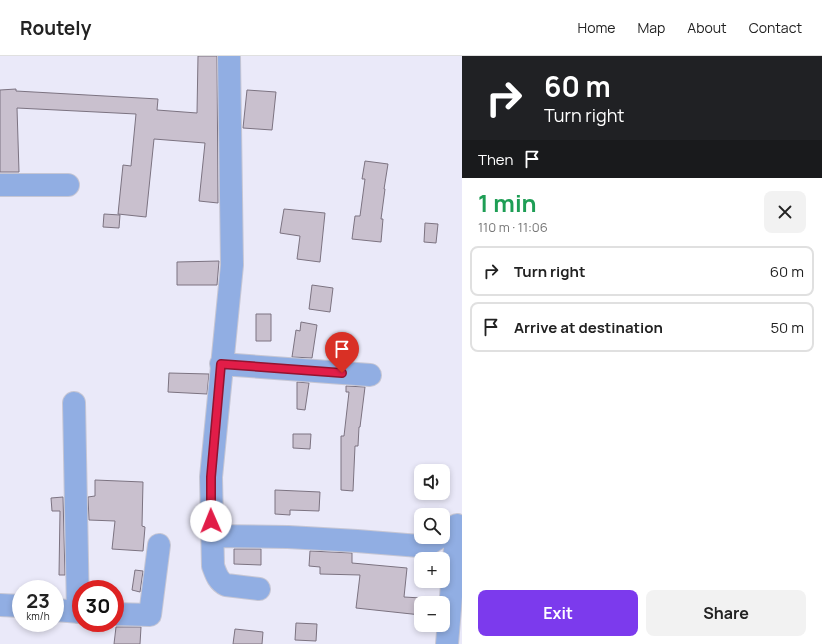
<!DOCTYPE html>
<meta charset="utf-8">
<style>
body{margin:0;font-family:Manrope,sans-serif;background:#f2f2f2;color:#222;height:100vh;display:flex;flex-direction:column;font-size:15px;white-space:nowrap}
*{box-sizing:border-box;margin:0}
p{font-size:13px;color:#767676}
.icon{flex:none;width:22px;height:22px;fill:none;stroke:currentColor;stroke-width:2;stroke-linecap:round;stroke-linejoin:round}
.map{position:relative;flex:1;overflow:hidden}
.panel{display:flex;flex-direction:column;background:#fff;width:360px}
.panel>*{flex:none}
.banner{background:#202124;color:#fff;overflow:hidden}
.controls{position:absolute;left:414px;top:408px;display:grid;gap:8px}
.controls a{display:grid;place-items:center;width:36px;height:36px;border-radius:8px;background:#fff;box-shadow:0 2px 6px #0003;font-size:20px}
.speed{position:absolute;left:12px;top:524px;display:flex;gap:8px;font-size:20px;font-weight:700;text-align:center}
.speed>*{display:grid;place-content:center;width:52px;height:52px;border-radius:50%;background:#fff;box-shadow:0 2px 6px #0003;line-height:1}
.speed small{font-size:10px;font-weight:400}
.speed .limit{border:6px solid #d22;background:#fff;color:#111}
.pin{position:absolute;display:grid;place-items:center;width:34px;height:34px;color:#fff;margin:-41px -17px;border-radius:50% 50% 50% 0;rotate:-45deg;box-shadow:0 0 4px #0007}
.pin .icon{rotate:45deg}
.me{position:absolute;width:44px;margin:-22px;rotate:359deg;stroke-linejoin:round;filter:drop-shadow(0 0 3px #0008)}
.turn{display:flex;align-items:center;gap:14px;height:84px;padding:0 16px;font-size:18px}
.turn .icon{width:52px;height:52px;stroke-width:2.5}
.turn b{display:block;font-size:28px;line-height:34px}
.then{display:flex;align-items:center;height:38px;padding:0 16px;background:#0003;gap:8px;font-size:15px}
.round{display:grid;place-items:center;flex:none;width:42px;height:42px;border-radius:8px;background:#f2f2f2}
.summary{display:flex;align-items:center;justify-content:space-between;height:68px;padding:0 16px}
h1{font-size:24px;font-weight:700;line-height:30px;color:#1e9e55}
.primary-button{display:flex;gap:8px;margin-top:auto;padding:8px 16px}
.primary-button a{flex:1;height:46px;border-radius:8px;background:#7c3aed;color:#fff;font-size:16px;font-weight:700;line-height:46px;text-align:center}
.primary-button a+a{background:#f2f2f2;color:#222}
ul{padding:0;list-style:none}
li{display:flex;align-items:center;gap:12px;height:50px;margin:0 8px 6px;padding:0 8px;border:2px solid #e0e0e0;border-radius:8px}
li div{flex:1}
li b{display:block;font-size:15px}
li em{font-style:normal}
header{display:flex;align-items:center;gap:24px;box-sizing:border-box;height:56px;padding:0 20px;background:#fff;border-bottom:1px solid #e0e0e0}
header strong{font-size:19px}
nav{display:flex;gap:22px;margin-inline-start:auto;font-size:14px}
main{display:flex;flex:1;min-height:0}
.map>svg:first-child{display:block}
.building{fill:#c9c0ce;stroke:#7c7381}
.lines{fill:none;stroke-linecap:round;stroke-linejoin:round}
.minor-casing{stroke:#c6c6d4;stroke-width:24}
.minor{stroke:#91aee3;stroke-width:22}
.route-casing{stroke:#92132f;stroke-width:10}
.route{stroke:#e11d48;stroke-width:7}
</style>
<header>
<strong>Routely</strong>
<nav><a>Home</a><a>Map</a><a>About</a><a>Contact</a></nav>
</header>
<main>
<div class="map">
<svg width="462" height="588" viewBox="0 0 462 588">
<rect width="100%" height="100%" fill="#eae9f9"/>
<path class="building" d="M198 0H217L218 147 199 145 205 87 154 83 146 161 118 158 123 109 131 110 136 58 17 52 19 116H0V34L16 33V35L158 43 157 54 197 57Z
M247 34 276 36 272 74 243 72Z
M365 105 388 108 384 133H385L381 163H383L381 186 352 183 355 160H360L365 123H362Z
M284 153 325 157 320 206 297 203 300 180 280 177Z
M104 158 120 159 119 172 103 171Z
M425 167 438 168 436 187 424 186Z
M219 205 217 229H177V206Z
M312 229 333 232 330 256 309 253Z
M256 258H271V285H256Z
M301 266 317 269 312 302 292 301 296 274 300 275Z
M169 317 209 318 207 338 168 336Z
M297 326 309 327 305 354 297 353Z
M346 330 365 331 360 371H359L358 390H355L353 435 341 434V380H344L349 336H346Z
M293 378H311L310 393 293 392Z
M95 424 143 426 142 470 145 471 143 495 112 493 115 465 89 464 88 441 95 440Z
M275 434 320 436 319 455 290 454V459L275 458Z
M63 441 65 519H59L60 455H52L51 442Z
M234 493H261V509L234 508Z
M310 495 352 497V507L407 512 404 541 438 543V547H421V559L356 552 360 519 320 518V511L309 510Z
M135 514 143 515 140 536 132 534Z
M296 567 317 568 316 585 295 584Z
M116 571H141L140 588H114Z
M235 573 263 576 262 588H233Z"/>
<g class="lines">
<g class="minor-casing">
<path id="minor" d="M229 0 232 209 211 421 213 510C216 518 218 525 226 529L259 533
M0 129H68
M221 308 370 319
M74 347 78 556
M212 480 288 481 357 485 419 490 430 487 440 481
M0 549 21 550
M55 554 81 556
M115 558 150 559 159 489
M447 588 457 469"/>
</g>
<use href="#minor" class="minor"/>
</g>
<g class="lines">
<g class="route-casing">
<path id="route" d="M211 465V421L221 308 342 317"/>
</g>
<use href="#route" class="route"/>
</g>
</svg>
<div class="controls">
<a><svg class="icon" aria-label="sound" viewBox="0 0 24 24"><path d="M4 9h4l5-4v14l-5-4H4zM17 9q2 3 0 6"/></svg></a>
<a><svg class="icon" aria-label="search" viewBox="0 0 24 24"><circle cx="10" cy="10" r="6"/><path d="M15 15l6 6"/></svg></a>
<a>+</a>
<a>−</a>
</div>
<div class="speed"><div>23<small>km/h</small></div><div class="limit">30</div></div>
<div class="pin" style="left:342px;top:317px;background:#d93025"><svg class="icon" aria-label="arrive" viewBox="0 0 24 24"><path d="M6 21V4h12l-3 4 3 4H6"/></svg></div>
<svg class="me" style="left:211px;top:465px" viewBox="-20 -20 40 40"><circle r="19" fill="#fff"/><path d="M0-13L10 11 0 6-10 11z" fill="#e11d48"/></svg>
</div>
<section class="panel">
<div class="banner">
<div class="turn"><svg class="icon" aria-label="right" viewBox="0 0 24 24"><path d="M7 20v-9h11M14 6l5 5-5 5"/></svg><div><b>60 m</b>Turn right</div></div>
<div class="then">Then<svg class="icon" aria-label="arrive" viewBox="0 0 24 24"><path d="M6 21V4h12l-3 4 3 4H6"/></svg></div>
</div>
<div class="summary"><div><h1>1 min</h1><p>110 m · 11:06</p></div><a class="round"><svg class="icon" aria-label="close" viewBox="0 0 24 24"><path d="M6 6l12 12M18 6L6 18"/></svg></a></div>
<ul>
<li><svg class="icon" aria-label="right" viewBox="0 0 24 24"><path d="M7 20v-9h11M14 6l5 5-5 5"/></svg><div><b>Turn right</b></div><em>60 m</em></li>
<li><svg class="icon" aria-label="arrive" viewBox="0 0 24 24"><path d="M6 21V4h12l-3 4 3 4H6"/></svg><div><b>Arrive at destination</b></div><em>50 m</em></li>
</ul>
<div class="primary-button"><a>Exit</a><a>Share</a></div>
</section>
</main>
